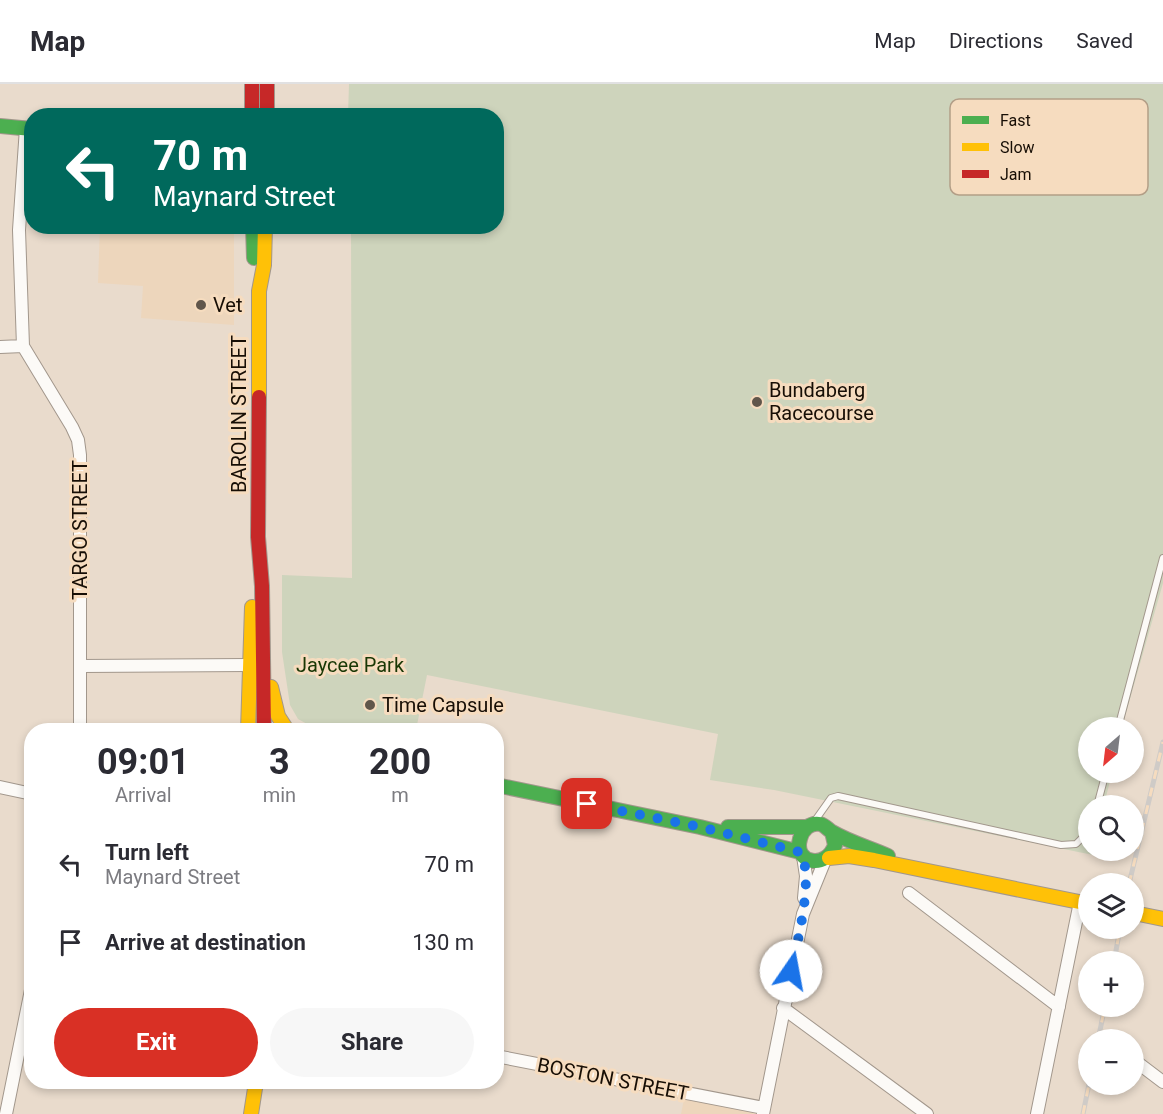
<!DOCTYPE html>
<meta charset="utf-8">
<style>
body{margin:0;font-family:Roboto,sans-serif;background:#f7f7f7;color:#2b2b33;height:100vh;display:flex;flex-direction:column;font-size:22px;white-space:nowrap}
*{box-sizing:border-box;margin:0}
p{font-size:20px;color:#7c7c81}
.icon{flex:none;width:33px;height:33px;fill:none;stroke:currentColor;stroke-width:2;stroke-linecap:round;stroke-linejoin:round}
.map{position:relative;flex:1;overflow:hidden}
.sheet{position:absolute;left:24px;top:639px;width:480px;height:366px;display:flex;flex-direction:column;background:#fff;border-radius:24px;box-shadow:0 3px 9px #0003}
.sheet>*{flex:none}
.top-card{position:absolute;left:24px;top:24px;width:480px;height:126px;border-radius:24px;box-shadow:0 3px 9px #0003;background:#00695c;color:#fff;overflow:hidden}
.needle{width:39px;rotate:208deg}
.buttons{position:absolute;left:1078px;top:633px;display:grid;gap:12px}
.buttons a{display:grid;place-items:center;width:66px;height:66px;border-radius:50%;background:#fff;box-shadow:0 3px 9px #0003;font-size:30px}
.pin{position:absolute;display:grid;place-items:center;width:51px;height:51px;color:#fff;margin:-26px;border-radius:12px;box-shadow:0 3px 9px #0006}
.me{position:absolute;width:66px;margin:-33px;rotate:12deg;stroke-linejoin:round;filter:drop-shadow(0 0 4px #0008)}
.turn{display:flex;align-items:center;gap:21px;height:126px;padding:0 30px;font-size:27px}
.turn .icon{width:78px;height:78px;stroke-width:2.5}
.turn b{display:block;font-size:42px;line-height:51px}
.eta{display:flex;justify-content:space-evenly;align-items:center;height:102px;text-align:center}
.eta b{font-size:36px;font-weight:700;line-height:42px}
.cta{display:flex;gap:12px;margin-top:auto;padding:12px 30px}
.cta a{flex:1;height:69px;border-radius:36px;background:#d93025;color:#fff;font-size:24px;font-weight:700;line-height:69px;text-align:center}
.cta a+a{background:#f7f7f7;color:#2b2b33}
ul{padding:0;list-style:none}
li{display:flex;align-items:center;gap:18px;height:78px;padding:0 30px}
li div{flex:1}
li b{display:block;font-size:22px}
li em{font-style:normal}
header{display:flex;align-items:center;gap:36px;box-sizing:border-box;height:84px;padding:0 30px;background:#fff;border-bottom:2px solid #e1e1e2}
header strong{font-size:28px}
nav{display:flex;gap:33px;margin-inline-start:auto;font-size:21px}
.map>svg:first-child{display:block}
.built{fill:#edd6bc}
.green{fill:#ced4bc}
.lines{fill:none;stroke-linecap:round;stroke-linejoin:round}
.lane-casing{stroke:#a2978c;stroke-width:8}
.street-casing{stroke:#a2978c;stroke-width:14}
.fast-casing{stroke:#a2978c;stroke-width:16}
.slow-casing{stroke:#a2978c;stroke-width:16}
.jam-casing{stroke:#a2978c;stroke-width:16}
.lane{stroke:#fcfaf7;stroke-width:6}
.street{stroke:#fcfaf7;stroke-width:12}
.fast{stroke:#4caf50;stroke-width:14}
.slow{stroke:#ffc107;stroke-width:14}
.jam{stroke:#c62828;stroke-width:14}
.rail-casing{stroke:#cfcbc7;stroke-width:5}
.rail{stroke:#f6dcbf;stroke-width:3;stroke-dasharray:9;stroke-linecap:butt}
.route{stroke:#1a73e8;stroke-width:10;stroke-dasharray:0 18}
.poi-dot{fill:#60564b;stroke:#f6dcbf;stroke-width:2}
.labels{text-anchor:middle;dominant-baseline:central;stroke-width:6;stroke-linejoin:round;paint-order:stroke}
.poi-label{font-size:20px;fill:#170e05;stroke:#f6dcbf;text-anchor:start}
.street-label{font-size:20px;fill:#170e05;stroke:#f6dcbf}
.park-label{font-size:20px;fill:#193705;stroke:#f6dcbf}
.key{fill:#f6dcbf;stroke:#b39e87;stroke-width:1.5}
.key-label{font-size:16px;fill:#170e05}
</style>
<header>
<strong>Map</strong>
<nav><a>Map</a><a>Directions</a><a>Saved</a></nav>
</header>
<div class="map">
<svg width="1163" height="1030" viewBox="0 0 1163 1030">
<rect width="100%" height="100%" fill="#e9dbcc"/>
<path class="built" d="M100 143H234V241L141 234 143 202 98 199Z
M685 1010 762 1030H681Z"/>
<path class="green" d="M349 0H1163V499L1122 643 1089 644V688L1112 689 1104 721 1089 722V766L1094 767 1093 771 774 706 710 696 718 650 427 591 416 646H318L298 635 290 621 282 568V491L352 494 351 143 496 142V32L348 31Z"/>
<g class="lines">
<g class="lane-casing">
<path id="lane" d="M1118 644 1163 474
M1097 722 1106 688
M814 738 831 714 838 712 1061 761 1076 760 1089 747"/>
</g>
<g class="street-casing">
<path id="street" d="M26 44 19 146 23 262 72 343 78 356 80 371V646
M0 263 23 262
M81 582 249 581
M0 703 32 710
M803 772 806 792 804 814
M909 809 1059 923
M783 924 927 1030
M496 972 764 1024
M1134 976 1163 998
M6 1030 32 901
M763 1030 803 830 825 776
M1037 1030 1080 818"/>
</g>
<g class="fast-casing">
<path id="fast" d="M0 42 32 45
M253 142 254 174
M496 701 700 743 800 768
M728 743H806
M832 748 835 761C827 786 793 780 800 755 802 746 810 738 820 740 825 741 828 746 832 748 849 758 870 764 888 772"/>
</g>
<g class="slow-casing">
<path id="slow" d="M259 313V207L264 181 265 142
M271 603 278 632 287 646
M248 646 252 523
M829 774 849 772 874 776 1089 820
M1134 829 1163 835
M251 1030 256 998"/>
</g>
<g class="jam-casing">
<path id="jam" d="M252 0V32
M267 0V32
M259 313 258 453 262 502 264 646"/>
</g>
<use href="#lane" class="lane"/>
<use href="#street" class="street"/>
<use href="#fast" class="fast"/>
<use href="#slow" class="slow"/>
<use href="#jam" class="jam"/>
<g class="rail-casing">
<path id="rail" d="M1129 800 1163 658
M1114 878 1120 844
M1098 956 1105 922
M1083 1030 1089 1000"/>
</g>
<use href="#rail" class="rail"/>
</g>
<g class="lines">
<path class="route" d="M587 720 700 743 800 768C815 791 797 860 791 887"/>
</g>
<g class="poi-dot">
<circle cx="201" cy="221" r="6"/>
<circle cx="757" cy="318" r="6"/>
<circle cx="370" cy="621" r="6"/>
</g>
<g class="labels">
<g class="poi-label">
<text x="213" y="221">Vet</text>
<text x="769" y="306">Bundaberg<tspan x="769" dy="23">Racecourse</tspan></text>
<text x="382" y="621">Time Capsule</text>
</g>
<g class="street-label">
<text transform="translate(239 330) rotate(-90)">BAROLIN STREET</text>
<text transform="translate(80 446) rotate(-90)">TARGO STREET</text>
<text transform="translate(613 995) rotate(11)">BOSTON STREET</text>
</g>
<g class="park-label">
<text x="350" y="581">Jaycee Park</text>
</g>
</g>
<rect x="950" y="15" width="198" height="96" rx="9" class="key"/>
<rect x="962" y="32" width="27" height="8" fill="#4caf50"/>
<rect x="962" y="59" width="27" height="8" fill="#ffc107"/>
<rect x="962" y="86" width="27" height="8" fill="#c62828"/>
<g class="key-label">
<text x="1000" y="42">Fast</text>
<text x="1000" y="69">Slow</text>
<text x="1000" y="96">Jam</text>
</g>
</svg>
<div class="buttons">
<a><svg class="needle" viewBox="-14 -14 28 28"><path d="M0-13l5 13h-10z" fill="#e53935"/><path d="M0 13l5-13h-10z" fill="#7c7c81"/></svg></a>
<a><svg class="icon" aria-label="search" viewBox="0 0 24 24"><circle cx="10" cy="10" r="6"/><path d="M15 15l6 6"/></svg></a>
<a><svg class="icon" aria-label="layers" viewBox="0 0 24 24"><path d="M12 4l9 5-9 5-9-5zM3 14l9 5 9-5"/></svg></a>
<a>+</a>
<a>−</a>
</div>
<div class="pin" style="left:587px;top:720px;background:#d93025"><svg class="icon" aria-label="arrive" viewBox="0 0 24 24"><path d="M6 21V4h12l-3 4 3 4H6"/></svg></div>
<svg class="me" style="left:791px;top:887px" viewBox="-20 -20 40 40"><circle r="19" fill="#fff"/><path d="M0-13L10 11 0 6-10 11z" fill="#1a73e8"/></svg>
<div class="top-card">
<div class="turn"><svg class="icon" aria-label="left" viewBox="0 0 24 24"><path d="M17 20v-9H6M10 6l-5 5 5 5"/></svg><div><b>70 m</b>Maynard Street</div></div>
</div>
<section class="sheet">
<div class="eta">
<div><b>09:01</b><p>Arrival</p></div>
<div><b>3</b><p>min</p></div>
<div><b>200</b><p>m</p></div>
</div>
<ul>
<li><svg class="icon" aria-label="left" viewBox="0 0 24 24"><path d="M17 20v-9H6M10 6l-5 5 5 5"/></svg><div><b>Turn left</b><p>Maynard Street</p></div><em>70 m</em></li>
<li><svg class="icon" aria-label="arrive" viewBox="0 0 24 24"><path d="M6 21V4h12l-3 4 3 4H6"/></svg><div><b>Arrive at destination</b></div><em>130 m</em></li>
</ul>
<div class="cta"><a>Exit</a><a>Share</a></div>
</section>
</div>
